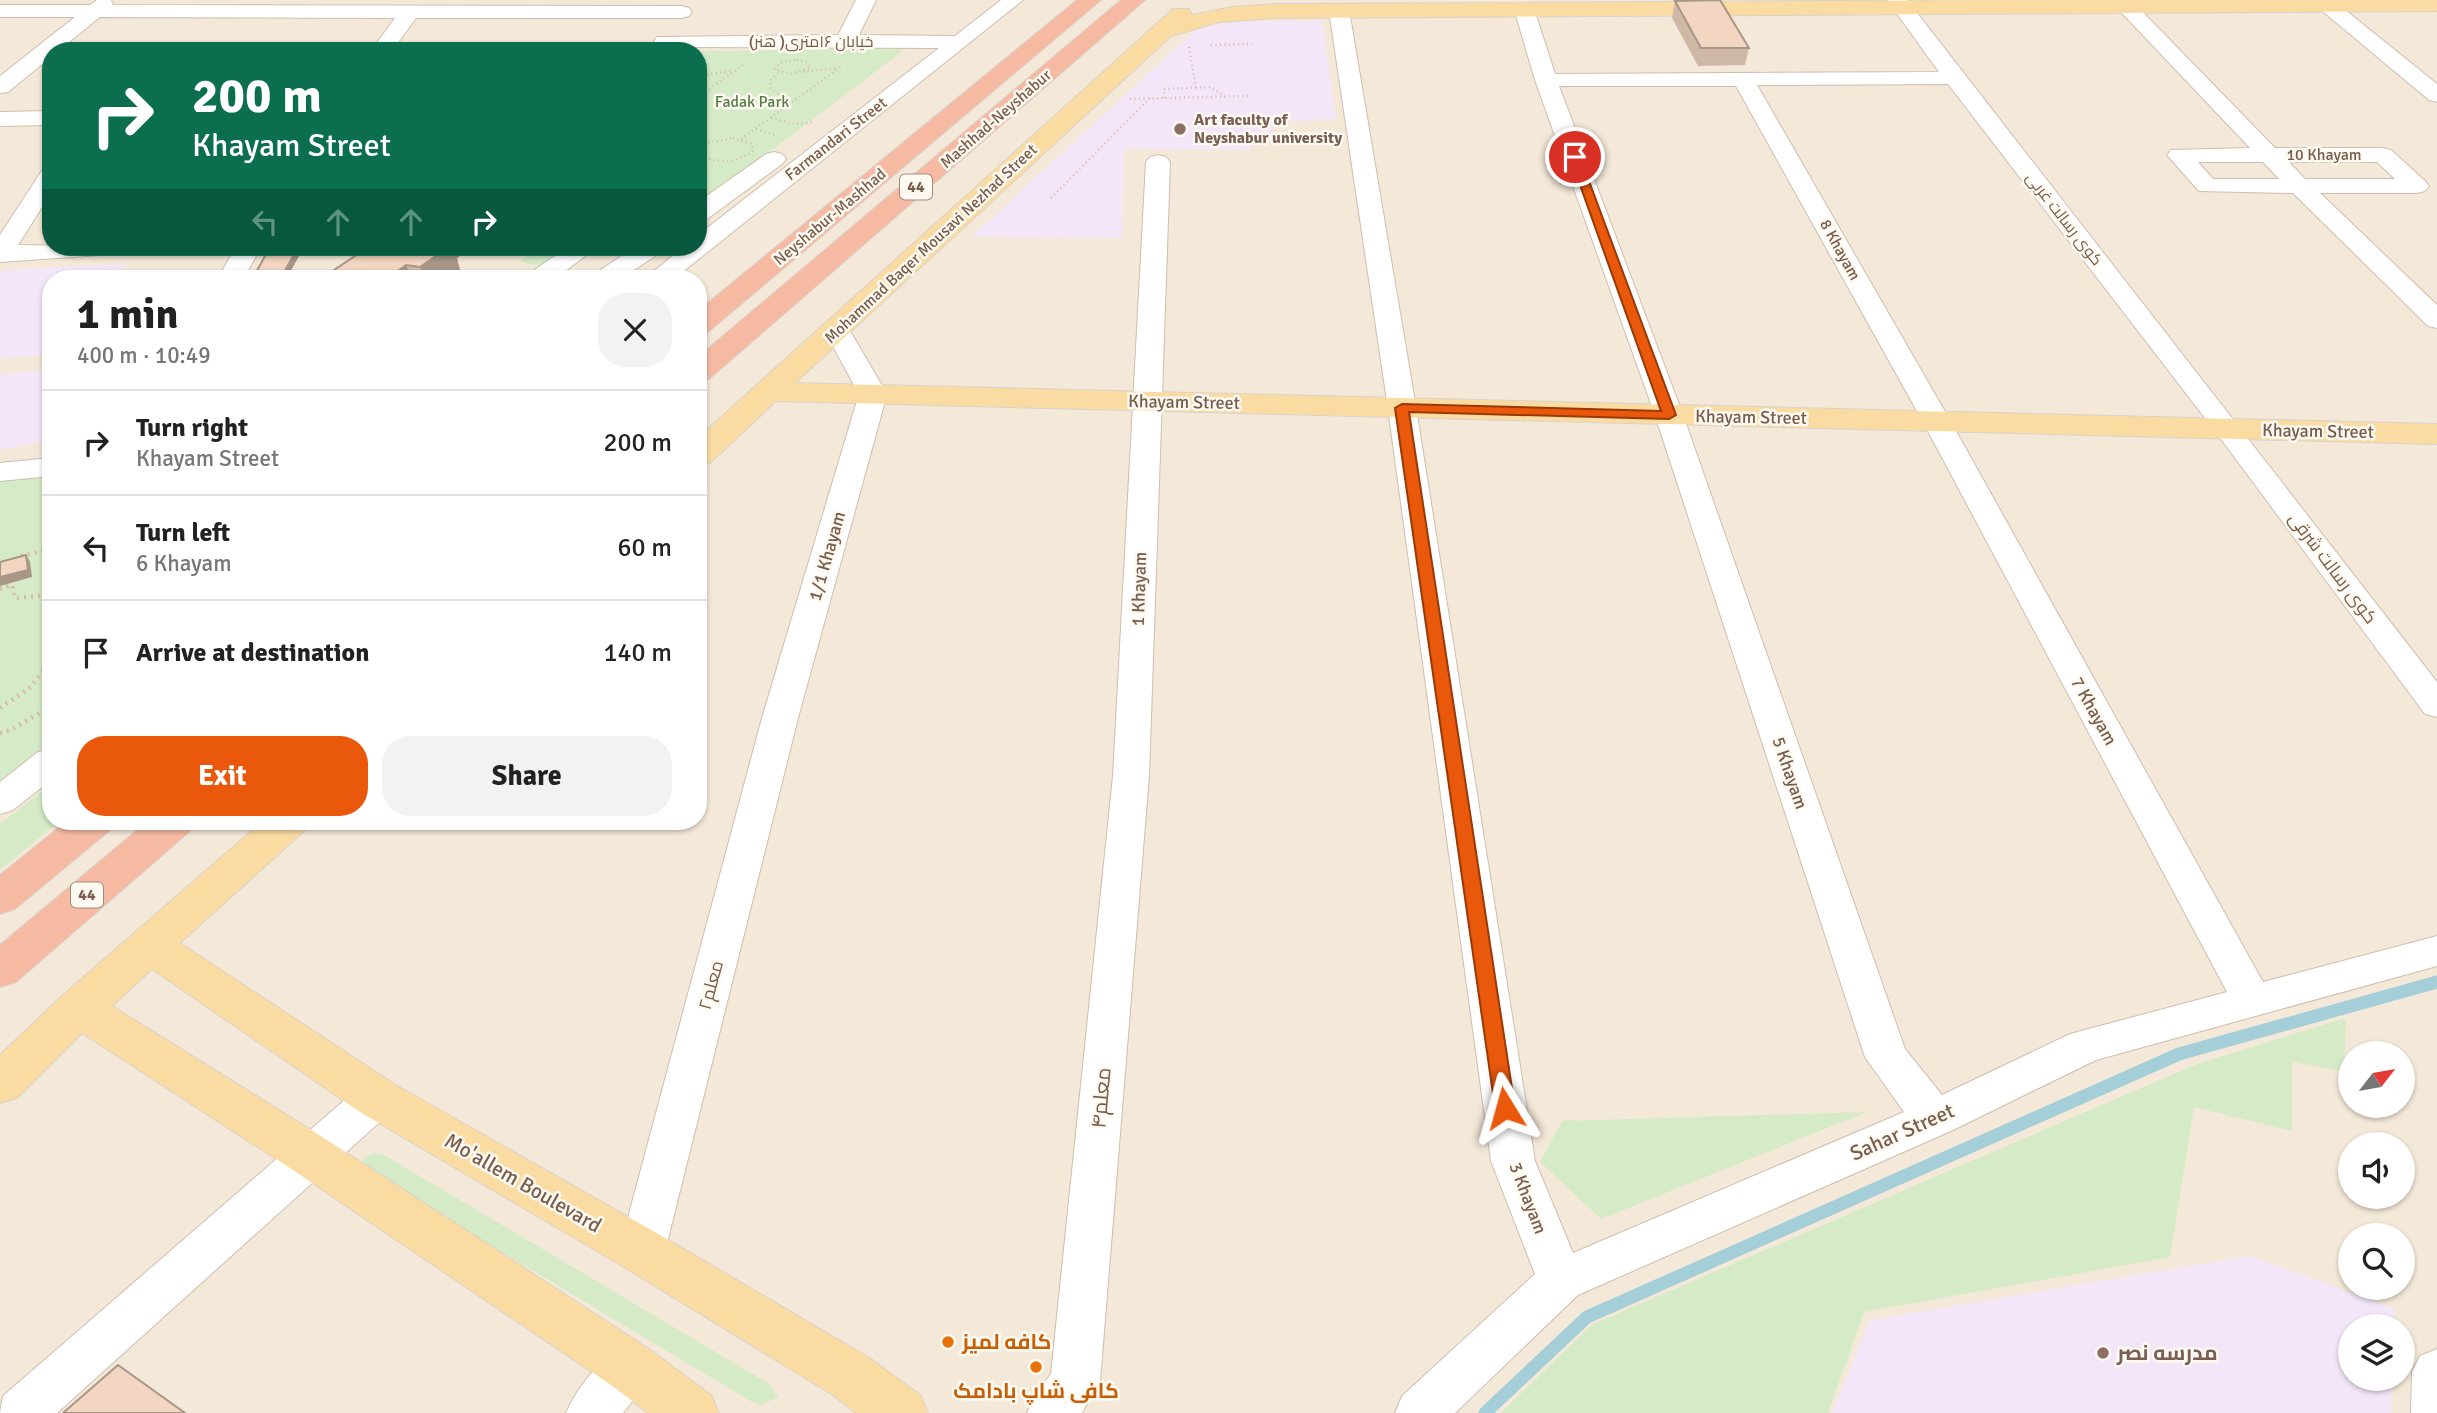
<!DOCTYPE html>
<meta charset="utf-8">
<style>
body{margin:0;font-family:Signika,Cairo,sans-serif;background:#f2f2f2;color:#222;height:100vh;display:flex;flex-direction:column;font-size:26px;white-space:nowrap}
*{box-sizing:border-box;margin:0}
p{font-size:23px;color:#767676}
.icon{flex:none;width:38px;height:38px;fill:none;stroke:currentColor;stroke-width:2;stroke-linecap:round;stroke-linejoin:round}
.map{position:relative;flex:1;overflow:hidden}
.details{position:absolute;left:42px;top:270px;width:665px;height:560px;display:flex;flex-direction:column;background:#fff;border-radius:28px;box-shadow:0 2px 5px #0004}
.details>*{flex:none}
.banner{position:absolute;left:42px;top:42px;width:665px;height:214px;border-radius:28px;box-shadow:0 2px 5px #0004;background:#0b6e4f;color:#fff;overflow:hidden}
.needle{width:46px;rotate:59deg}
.controls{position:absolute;left:2338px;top:1041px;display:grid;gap:14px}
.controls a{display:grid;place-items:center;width:77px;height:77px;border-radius:50%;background:#fff;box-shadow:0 2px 5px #0004;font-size:35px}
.pin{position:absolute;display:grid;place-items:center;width:60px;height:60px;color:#fff;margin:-30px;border:4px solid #fff;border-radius:50%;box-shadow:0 2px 7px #0007}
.me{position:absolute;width:77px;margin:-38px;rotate:352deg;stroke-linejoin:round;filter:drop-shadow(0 0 5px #0008)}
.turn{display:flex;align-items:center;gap:24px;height:147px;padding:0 35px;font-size:32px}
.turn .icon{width:91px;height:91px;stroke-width:2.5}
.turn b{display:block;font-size:49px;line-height:60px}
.lanes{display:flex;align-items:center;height:66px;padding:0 35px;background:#0003;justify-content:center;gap:35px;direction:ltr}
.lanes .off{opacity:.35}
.round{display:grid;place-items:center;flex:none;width:74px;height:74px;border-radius:28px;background:#f2f2f2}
.summary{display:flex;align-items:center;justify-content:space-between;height:119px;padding:0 35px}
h1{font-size:42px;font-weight:800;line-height:52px}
.action{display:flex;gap:14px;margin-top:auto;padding:14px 35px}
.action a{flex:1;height:80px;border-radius:28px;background:#ea580c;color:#fff;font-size:28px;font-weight:800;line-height:80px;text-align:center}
.action a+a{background:#f2f2f2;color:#222}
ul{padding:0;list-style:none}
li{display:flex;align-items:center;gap:21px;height:105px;padding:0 35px;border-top:2px solid #e0e0e0}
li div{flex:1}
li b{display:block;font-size:26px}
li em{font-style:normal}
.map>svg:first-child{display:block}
.residential{fill:#f4e8d8;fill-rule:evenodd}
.education{fill:#f3e6f9}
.green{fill:#d5ebc7}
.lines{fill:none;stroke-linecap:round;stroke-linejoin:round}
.stream{stroke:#a4cfd9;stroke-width:13}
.minor-casing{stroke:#cfbeae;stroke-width:2}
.major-casing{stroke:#d9d2cd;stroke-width:2}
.highway-casing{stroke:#d9d2cd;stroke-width:2}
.path-far1{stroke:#d8baa4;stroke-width:2.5;stroke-dasharray:1 3.5;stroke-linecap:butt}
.path{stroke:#d8baa4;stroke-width:4.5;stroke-dasharray:2 5;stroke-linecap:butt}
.minor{fill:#fff;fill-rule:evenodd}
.major{fill:#fadca3;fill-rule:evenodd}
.highway{fill:#f6baa2;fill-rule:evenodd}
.wall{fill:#d0b8a6}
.shaded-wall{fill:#a99687}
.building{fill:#f2d6c1;stroke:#a99687;stroke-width:2}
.route{fill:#ea580c;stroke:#983908;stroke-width:2}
.education-dot{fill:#8d6e63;stroke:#fffaf1;stroke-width:2.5}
.food-dot{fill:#e8710a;stroke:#fffaf1;stroke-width:2.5}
.labels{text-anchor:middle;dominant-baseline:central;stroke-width:5;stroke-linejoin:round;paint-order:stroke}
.far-street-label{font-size:16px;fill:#785d4c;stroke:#fffaf1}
.far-park-label{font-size:16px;fill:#547e44;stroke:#fffaf1}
.far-education-label{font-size:16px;font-weight:bold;fill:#785e54;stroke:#fffaf1;text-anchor:start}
.shield{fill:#fffaf1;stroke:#a08c7e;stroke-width:2}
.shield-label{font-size:16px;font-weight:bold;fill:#785d4c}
.street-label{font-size:18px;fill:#785d4c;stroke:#fffaf1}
.near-street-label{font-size:21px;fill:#785d4c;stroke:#fffaf1}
.near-food-label{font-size:21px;font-weight:bold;fill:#c56008;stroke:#fffaf1;text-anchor:start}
.near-education-label{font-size:21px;font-weight:bold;fill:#785e54;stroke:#fffaf1;text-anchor:start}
</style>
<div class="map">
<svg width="2437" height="1413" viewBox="0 0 2437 1413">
<rect width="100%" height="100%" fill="#fdf6ea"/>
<path class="residential" d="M0 0H2437V1413H0ZM51 51H698V247H51ZM51 278H698V821H51ZM2350 1054H2403V1106H2350ZM2350 1144H2403V1197H2350ZM2350 1236H2403V1288H2350ZM2350 1326H2403V1379H2350Z"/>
<path class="education" d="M1248 21H1322L1336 120 1273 121 1272 136 1250 137V150L1124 149 1122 238 971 237 1195 31 1207 26Z
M127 264 117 278H51V355L0 358V273L6 270Z
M51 370V440L0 450V374Z
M2250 1256 2395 1309 2394 1326H2350V1379H2392L2391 1413H1832L1870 1320Z"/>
<path class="green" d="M889 48 904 50 698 206V51Z
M539 247H567L542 266 519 262Z
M51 476V742L0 782V481Z
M51 784V821H60L0 870V824Z
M2346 1018 2344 1072 2292 1061V1131L2194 1107 2170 1257 1864 1312 1828 1413H1501L1591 1325 2197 1064Z
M1867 1112 1601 1219 1540 1162 1562 1121Z
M375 1153 384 1155 768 1383 778 1397 761 1405 752 1402 370 1173 363 1168 362 1162 366 1156Z"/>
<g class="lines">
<path class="stream" d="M1485 1413 1587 1317 2179 1054 2437 982"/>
<g class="minor-casing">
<path id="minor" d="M97 0H111L113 5 682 6 689 8 692 12 689 16 682 18H416L392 51H371L395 18 100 17 58 51H51V57L8 92 0 93V76L75 17H0V5H90Z
M856 0H876L859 35 955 36 1001 0H1023L675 278H646L683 247H698V235L939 48 664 47 657 45 654 41 657 37 838 35Z
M1887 0H1907L2437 682V717L2425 714 2218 435 1948 84 1757 85 1951 422 2263 982 2437 936V966L2096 1060 1951 1131 1578 1295 1455 1413H1395L1402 1396 1535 1274 1491 1161 1388 408 1329 10 1332 6H1346L1349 10 1416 408 1535 1161 1573 1253 1904 1112 1865 1057 1655 415 1535 80 1514 9 1517 5H1531L1534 9 1555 74 1939 72ZM1559 86H1736L1923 422 2227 992 2070 1034 1942 1095 1905 1049 1683 415Z
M2126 0 2133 2 2275 148H2383L2391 150 2425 181 2429 186 2425 191 2417 193H2320L2437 305V328L2428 326 2293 193 2199 191 2167 155 2171 150 2250 148 2119 10 2116 6 2119 2ZM2198 162H2263L2279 179H2213ZM2289 162H2377L2395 179H2305Z
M2323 0 2334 1 2437 84V102L2429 100 2320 9 2317 5Z
M51 111V125L0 126V112Z
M774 152 782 154 786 159 782 164 707 219 698 221V202L766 154Z
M1158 155 1166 157 1170 162 1149 776 1100 1381 1082 1413H1027L1034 1396 1051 1374 1113 776 1146 162 1150 157Z
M51 167V193L18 245 147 247 144 252 0 262V235L43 169Z
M236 247H261L244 278H218Z
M568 247H597L556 278H526L530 273Z
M635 247H665L661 252 622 278H592L596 273Z
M837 322 846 324 887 394 798 718 665 1251 659 1265 642 1272 625 1265 619 1251 762 718 859 394 824 330 828 324Z
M51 458V476L0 481V463Z
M51 749V780L13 810 0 814V782L38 752Z
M377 1080 392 1085 399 1098 392 1111 57 1413H0L3 1396 362 1085Z
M630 1344 647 1351 655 1367 647 1383 623 1413H566C578 1386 602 1355 630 1344Z
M2437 1349V1413H2411L2412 1372 2420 1356Z"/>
</g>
<g class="major-casing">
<path id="major" d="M2013 0H2437V11L1277 18 1219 22 1171 36 795 383 2437 424V444L776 401 710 463 698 466V438L1173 9H1189L1192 15 1232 7 1277 4Z
M263 821H310L304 831 180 943 394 1084 660 1235 871 1359 920 1395 928 1413H856L833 1395 624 1267 360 1112 152 969 112 1006 327 1140 649 1349 711 1395 719 1413H648L611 1385 293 1170 82 1033 17 1098 0 1103V1055L63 995Z"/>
</g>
<g class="highway-casing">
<path id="highway" d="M1077 0H1101L708 332 698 335V311Z
M1121 0H1145L709 379 698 382V357Z
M67 821H115L109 831 15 909 0 914V875Z
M148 821H196L190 831 16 982 0 987V945Z"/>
</g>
<path class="path-far1" d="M1211 45 1252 44
M1189 47 1196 88
M797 60 807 62 810 68 792 74 775 70 780 63Z
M803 72 837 68
M778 73 770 81 771 89 791 102
M698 76 731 71
M698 97 743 65
M1164 98V89L1211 87 1225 96
M1130 99 1248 96
M771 118 795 124 814 122
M756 129 774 135
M733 138 752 144 753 151C736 163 717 165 699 154L708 143Z
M741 139 842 66
M698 168 709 160
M1051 198 1150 98"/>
<path class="path" d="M21 556 51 549
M0 589 12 585 15 598 51 595
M51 623 45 625 51 656
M0 708 31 687 51 661
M0 733 11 730 51 706"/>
<use href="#minor" class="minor"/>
<use href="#major" class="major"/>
<use href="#highway" class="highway"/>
</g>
<path class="wall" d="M1675 1 1749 48 1745 65 1698 66 1672 18Z
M351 247H473L457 258 460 270 449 278H322L354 257Z"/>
<path class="shaded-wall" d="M298 247H304L287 278H281Z
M439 247H473L457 258 460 270 449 278H423L420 267Z
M406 265 411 278H388Z
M26 555 30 562 32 577 0 586V577Z"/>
<path class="building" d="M1720 0 1749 48H1701L1675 1Z
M270 247H298L281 278H253Z
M360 247H449L420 267 406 265 388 278H322L367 248Z
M26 555 28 570 0 577V562Z
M118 1365 185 1413H63Z"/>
<path class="route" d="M1575 154 1580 157 1676 415 1669 419 1409 412 1515 1108 1512 1114 1505 1116 1498 1114 1495 1108 1395 408 1402 404 1661 411 1570 157Z"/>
<g class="education-dot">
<circle cx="1180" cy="129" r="7"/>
<circle cx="2103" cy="1353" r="7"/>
</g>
<g class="food-dot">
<circle cx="948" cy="1342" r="7"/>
<circle cx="1036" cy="1367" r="7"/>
</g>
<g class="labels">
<g class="far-street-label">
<text x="811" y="42">خیابان ۱۶متری( هنر)</text>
<text transform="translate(996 119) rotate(-41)">Mashhad-Neyshabur</text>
<text transform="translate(836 139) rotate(-38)">Farmandari Street</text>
<text x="2324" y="155">10 Khayam</text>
<text transform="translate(830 217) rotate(-40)">Neyshabur-Mashhad</text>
<text transform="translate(2064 219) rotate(52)">کوی رسالت غربی</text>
<text transform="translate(931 244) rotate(-43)">Mohammad Baqer Mousavi Nezhad Street</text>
<text transform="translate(1840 250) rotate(61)">8 Khayam</text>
</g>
<g class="far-park-label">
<text x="752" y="102">Fadak Park</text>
</g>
<g class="far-education-label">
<text x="1194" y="120">Art faculty of<tspan x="1194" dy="18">Neyshabur university</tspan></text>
</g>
<g class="shield">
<rect x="900" y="174.5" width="32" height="25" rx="5"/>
<rect x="71" y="882.5" width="32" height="25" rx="5"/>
</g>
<g class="shield-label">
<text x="916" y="187">44</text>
<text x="87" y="895">44</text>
</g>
<g class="street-label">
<text transform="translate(1184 402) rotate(1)">Khayam Street</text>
<text transform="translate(1751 417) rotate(1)">Khayam Street</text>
<text transform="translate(2318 431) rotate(1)">Khayam Street</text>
<text transform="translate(827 556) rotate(-74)">1/1 Khayam</text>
<text transform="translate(2333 568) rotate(53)">کوی رسالت شرقی</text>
<text transform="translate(1139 589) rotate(-88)">1 Khayam</text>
<text transform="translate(2094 711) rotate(61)">7 Khayam</text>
<text transform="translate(1790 773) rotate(71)">5 Khayam</text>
<text transform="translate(711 985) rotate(-75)">معلم۲</text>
<text transform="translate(1528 1198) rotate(69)">3 Khayam</text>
</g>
<g class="near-street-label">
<text transform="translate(1101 1098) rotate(-85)">معلم۴</text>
<text transform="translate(1902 1132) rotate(-24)">Sahar Street</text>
<text transform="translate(523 1183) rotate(30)">Mo'allem Boulevard</text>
</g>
<g class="near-food-label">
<text x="962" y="1342">کافه لمیز</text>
<text x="1036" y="1391" text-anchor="middle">کافی شاپ بادامک</text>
</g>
<g class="near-education-label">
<text x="2117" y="1353">مدرسه نصر</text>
</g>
</g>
</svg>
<div class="controls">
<a><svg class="needle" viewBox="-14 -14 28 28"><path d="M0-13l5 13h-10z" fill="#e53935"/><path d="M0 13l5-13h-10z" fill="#767676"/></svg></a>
<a><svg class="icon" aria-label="sound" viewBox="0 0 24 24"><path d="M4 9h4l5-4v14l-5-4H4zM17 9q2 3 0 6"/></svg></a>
<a><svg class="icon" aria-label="search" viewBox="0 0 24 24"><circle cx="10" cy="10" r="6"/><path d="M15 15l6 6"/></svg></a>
<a><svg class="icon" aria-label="layers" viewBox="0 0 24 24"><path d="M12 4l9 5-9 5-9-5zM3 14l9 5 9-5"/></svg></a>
</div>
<div class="pin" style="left:1575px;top:157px;background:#d93025"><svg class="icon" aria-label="arrive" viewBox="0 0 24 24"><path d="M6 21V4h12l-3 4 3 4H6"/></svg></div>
<svg class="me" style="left:1505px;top:1108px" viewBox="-20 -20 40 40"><path d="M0-17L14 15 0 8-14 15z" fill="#ea580c" stroke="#fff" stroke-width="4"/></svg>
<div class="banner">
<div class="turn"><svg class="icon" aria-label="right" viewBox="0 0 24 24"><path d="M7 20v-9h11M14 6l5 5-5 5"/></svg><div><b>200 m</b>Khayam Street</div></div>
<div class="lanes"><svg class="icon off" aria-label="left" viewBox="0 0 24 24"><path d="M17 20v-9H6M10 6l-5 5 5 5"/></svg><svg class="icon off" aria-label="ahead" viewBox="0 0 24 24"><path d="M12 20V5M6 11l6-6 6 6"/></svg><svg class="icon off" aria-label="ahead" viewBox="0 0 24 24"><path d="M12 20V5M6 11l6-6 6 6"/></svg><svg class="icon" aria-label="right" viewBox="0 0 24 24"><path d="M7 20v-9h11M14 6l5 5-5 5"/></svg></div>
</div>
<section class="details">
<div class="summary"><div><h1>1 min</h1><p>400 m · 10:49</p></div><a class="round"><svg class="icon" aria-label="close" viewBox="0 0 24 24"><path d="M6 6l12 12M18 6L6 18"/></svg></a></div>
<ul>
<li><svg class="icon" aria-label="right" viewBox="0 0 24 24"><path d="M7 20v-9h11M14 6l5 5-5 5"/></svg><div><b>Turn right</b><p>Khayam Street</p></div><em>200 m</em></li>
<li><svg class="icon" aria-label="left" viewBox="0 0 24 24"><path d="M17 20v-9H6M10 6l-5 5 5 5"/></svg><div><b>Turn left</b><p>6 Khayam</p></div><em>60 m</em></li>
<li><svg class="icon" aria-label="arrive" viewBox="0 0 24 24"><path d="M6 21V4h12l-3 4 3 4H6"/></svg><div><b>Arrive at destination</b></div><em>140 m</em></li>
</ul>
<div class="action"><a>Exit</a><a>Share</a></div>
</section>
</div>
